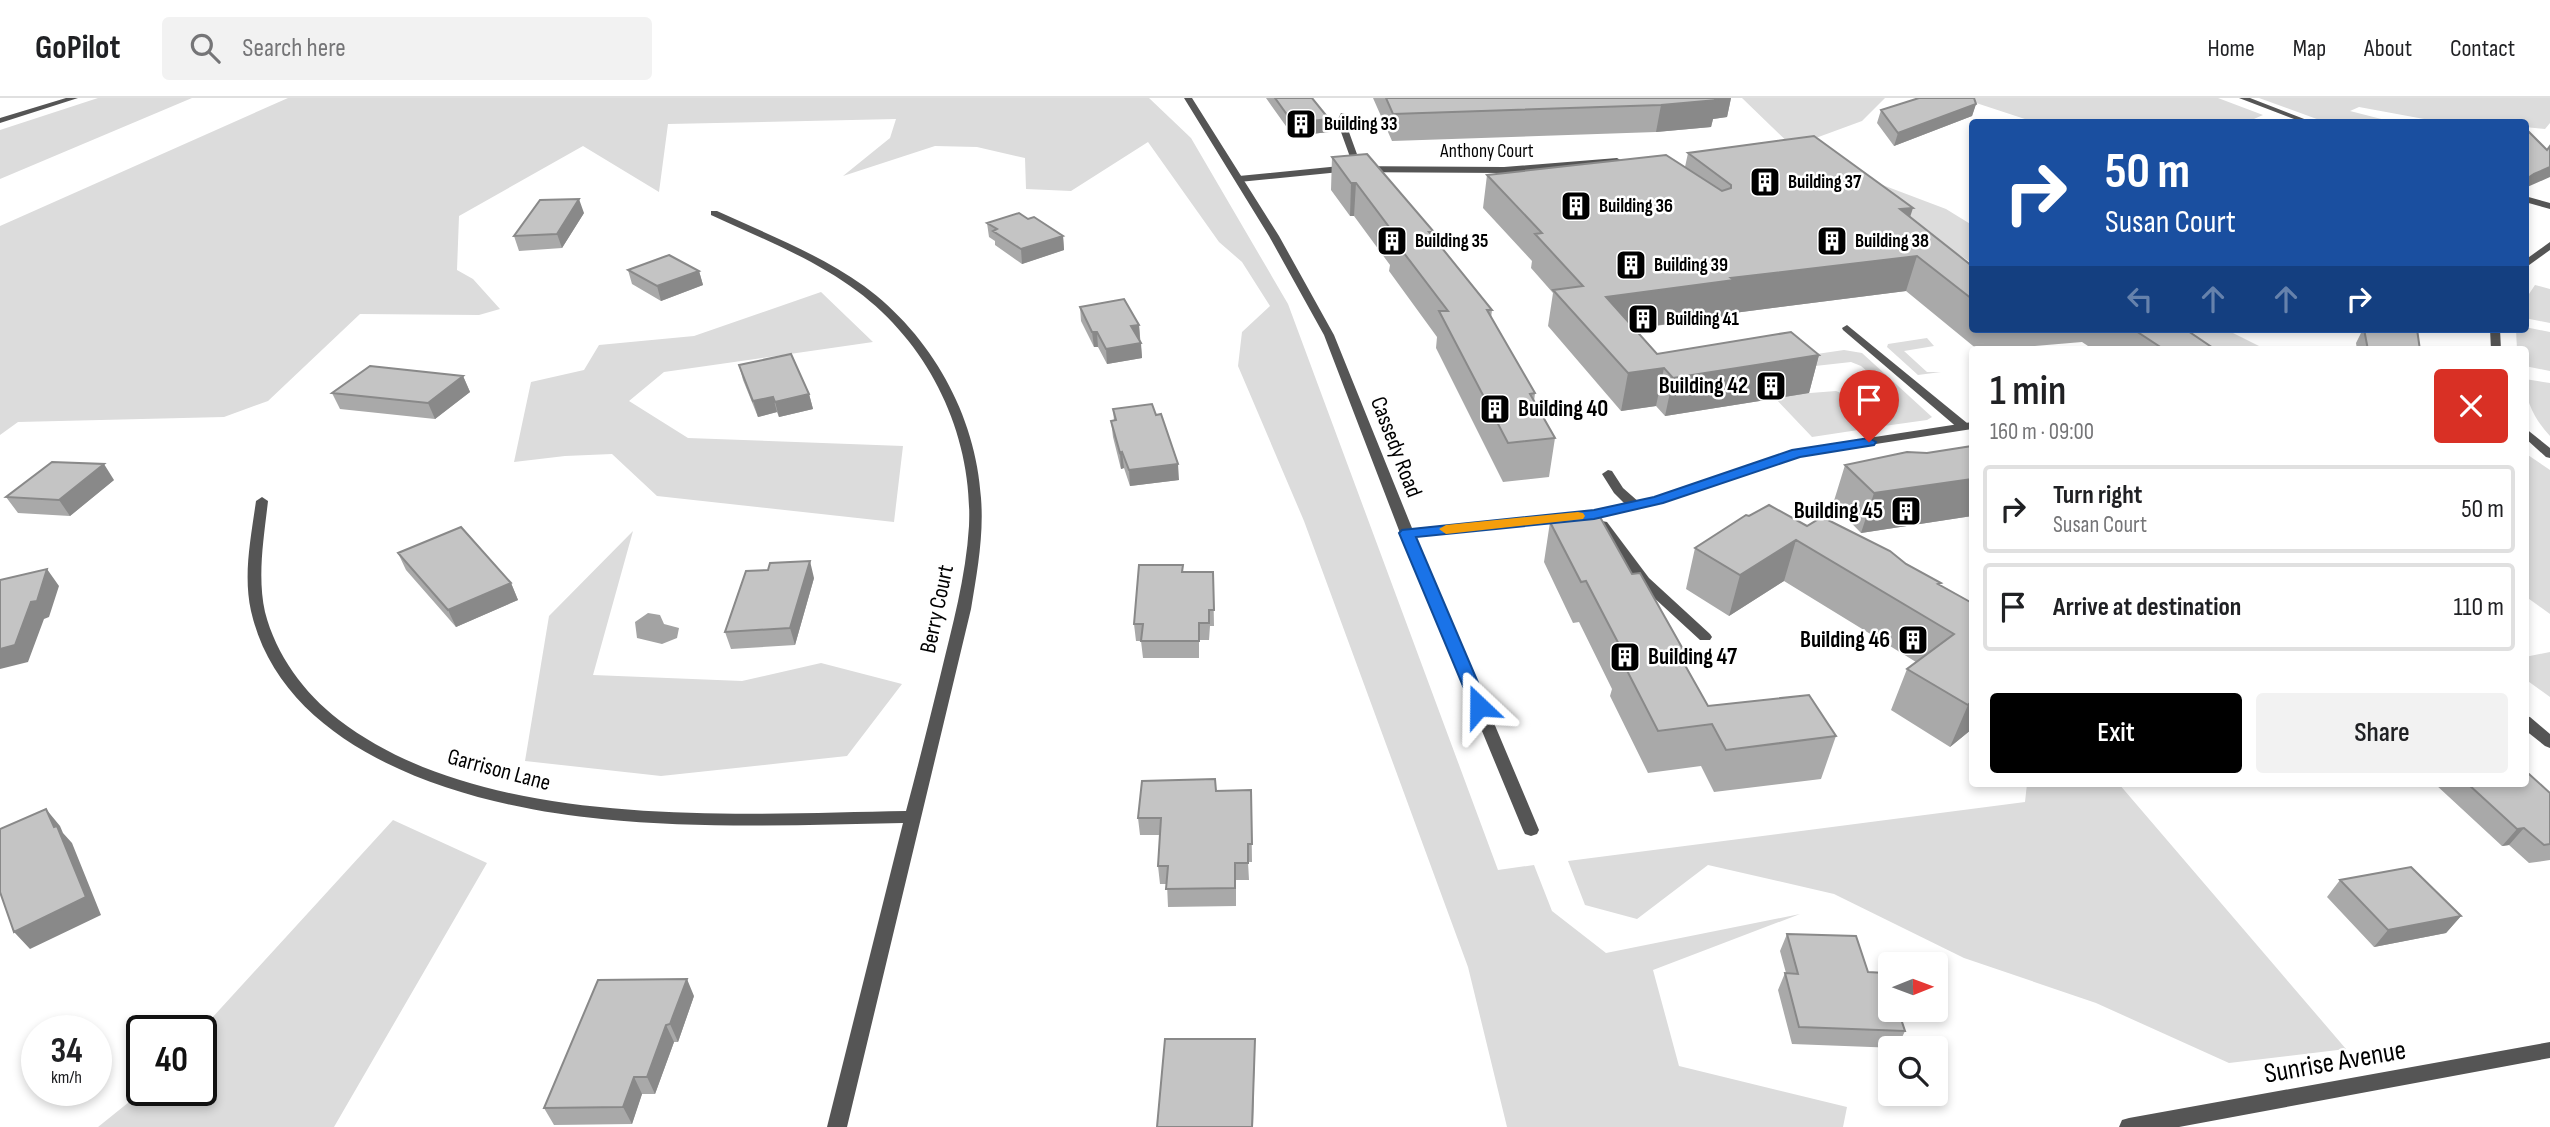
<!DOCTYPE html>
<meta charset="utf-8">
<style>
body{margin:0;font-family:"Sofia Sans Condensed",sans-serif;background:#f2f2f2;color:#202124;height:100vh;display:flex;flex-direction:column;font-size:26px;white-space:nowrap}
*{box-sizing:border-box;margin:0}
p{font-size:23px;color:#757577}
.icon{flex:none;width:38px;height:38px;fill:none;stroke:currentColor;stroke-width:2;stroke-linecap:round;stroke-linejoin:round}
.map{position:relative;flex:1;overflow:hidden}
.drawer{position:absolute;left:1969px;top:248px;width:560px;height:441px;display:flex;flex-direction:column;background:#fff;border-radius:7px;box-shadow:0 4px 10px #0003}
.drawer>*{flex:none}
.guide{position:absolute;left:1969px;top:21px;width:560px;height:214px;border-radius:7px;box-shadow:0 4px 10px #0003;background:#1a4fa0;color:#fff;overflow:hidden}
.needle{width:46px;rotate:89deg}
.tools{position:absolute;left:1878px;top:854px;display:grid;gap:14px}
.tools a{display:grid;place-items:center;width:70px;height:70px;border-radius:7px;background:#fff;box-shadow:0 4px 10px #0003;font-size:35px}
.speed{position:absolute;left:21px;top:917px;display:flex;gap:14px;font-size:35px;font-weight:700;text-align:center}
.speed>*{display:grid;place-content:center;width:91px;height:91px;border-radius:50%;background:#fff;box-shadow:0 4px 10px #0003;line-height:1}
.speed small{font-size:18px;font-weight:400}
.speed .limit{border:4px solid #111;border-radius:10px;background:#fff;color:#111}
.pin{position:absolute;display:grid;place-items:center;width:60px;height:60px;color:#fff;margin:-72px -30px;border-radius:50% 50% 50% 0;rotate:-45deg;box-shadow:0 0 7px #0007}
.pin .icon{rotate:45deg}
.me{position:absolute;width:77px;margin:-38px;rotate:337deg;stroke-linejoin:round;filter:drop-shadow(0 0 5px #0008)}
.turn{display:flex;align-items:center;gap:24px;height:147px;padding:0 21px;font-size:32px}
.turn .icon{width:91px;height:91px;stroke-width:2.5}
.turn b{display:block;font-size:49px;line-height:60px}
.lanes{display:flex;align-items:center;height:66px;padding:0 21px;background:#0003;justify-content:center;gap:35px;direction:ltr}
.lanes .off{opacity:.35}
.round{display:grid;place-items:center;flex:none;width:74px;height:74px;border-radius:7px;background:#f2f2f2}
.overview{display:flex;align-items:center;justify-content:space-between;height:119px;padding:0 21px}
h1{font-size:42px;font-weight:600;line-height:52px}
.cta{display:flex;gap:14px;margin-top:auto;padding:14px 21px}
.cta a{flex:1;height:80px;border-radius:7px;background:#000;color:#fff;font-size:28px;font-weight:600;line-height:80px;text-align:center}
.cta a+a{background:#f2f2f2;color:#202124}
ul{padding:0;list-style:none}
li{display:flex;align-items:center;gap:21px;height:88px;margin:0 14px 10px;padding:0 7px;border:4px solid #e0e0e0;border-radius:7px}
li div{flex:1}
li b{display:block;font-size:26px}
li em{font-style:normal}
header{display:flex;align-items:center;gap:42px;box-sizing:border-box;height:98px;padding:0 35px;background:#fff;border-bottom:2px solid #e0e0e0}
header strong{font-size:33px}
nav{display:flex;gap:38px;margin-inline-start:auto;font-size:24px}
.search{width:490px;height:63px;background:#f2f2f2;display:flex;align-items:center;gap:18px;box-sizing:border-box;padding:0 24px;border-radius:7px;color:#757577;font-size:26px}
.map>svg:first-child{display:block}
.green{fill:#dcdcdc}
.water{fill:#a3a3a3}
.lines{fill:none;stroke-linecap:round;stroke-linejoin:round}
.service{fill:#555;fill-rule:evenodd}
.minor{fill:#555;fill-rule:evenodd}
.tertiary{fill:#555;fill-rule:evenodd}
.wall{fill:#a9a9a9}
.shaded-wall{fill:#898989}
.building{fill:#c4c4c4;stroke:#898989;stroke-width:2}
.route{fill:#1a73e8;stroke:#114b97;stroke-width:2}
.slow{fill:#f59e0b}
.labels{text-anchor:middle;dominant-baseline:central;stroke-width:5;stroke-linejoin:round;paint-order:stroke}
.far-poi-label{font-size:19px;font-weight:bold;fill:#000;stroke:#fff;text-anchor:start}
.far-street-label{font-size:19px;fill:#000;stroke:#fff}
.poi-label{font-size:23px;font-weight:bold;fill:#000;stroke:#fff;text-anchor:end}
.street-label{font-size:23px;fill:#000;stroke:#fff}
.near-street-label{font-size:28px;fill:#000;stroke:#fff}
</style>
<header>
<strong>GoPilot</strong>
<div class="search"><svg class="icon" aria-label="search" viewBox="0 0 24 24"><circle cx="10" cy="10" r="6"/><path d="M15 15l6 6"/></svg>Search here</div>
<nav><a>Home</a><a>Map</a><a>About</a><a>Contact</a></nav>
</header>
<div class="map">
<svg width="2550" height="1029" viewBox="0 0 2550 1029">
<rect width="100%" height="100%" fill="#fff"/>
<path class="green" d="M98 0H192L0 81V32Z
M288 0H1149L1191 40 1288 206 1498 772 1534 767 1552 813 1606 855 1800 816 1653 872 1679 968 1847 1009 1843 1029H1507L1468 869 1304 423 1238 268 1242 234 1270 208 1242 164 1219 144 1148 44 1071 93 1026 91 1025 60 977 49 935 48 843 78 890 40 896 21 668 26 659 94 583 48 459 118 457 172 473 181 500 211 479 217 360 216 268 303 224 319 18 324 0 337V128Z
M1742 0H1885L1862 23 1813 41 1864 80 1946 111 1972 127V165L1799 55Z
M1961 0H2218L2263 17 2247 24H2034Z
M2259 0H2550V25L2545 31 2525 29V24L2424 21 2359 9 2350 13 2393 24H2325Z
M2535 187 2550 191V225L2525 220V202Z
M821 194 873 244 664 274 629 303 688 340 903 348 894 424 657 398 612 356 565 358 514 364 531 284 584 272 599 247 694 238Z
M2525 229 2550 234V273L2525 268V252H2517L2516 231Z
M2176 231H2225L2267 252H2210Z
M1927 240 1934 248 1904 253 1927 274H1941L1918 277 1887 249 1888 246Z
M1844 252 1862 255 1932 319 1927 322 1884 328 1848 296 1877 288V282L1861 268 1851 264 1806 269 1796 259Z
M2525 281 2550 285V338C2535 322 2525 303 2525 281Z
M1836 293 1844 296 1878 329 1812 339 1773 298Z
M2525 355 2550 372V516L2525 498Z
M633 433 593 577 742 583 821 565 902 586 847 658 661 678 525 663 549 518Z
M2550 554V599L2525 581V559Z
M2027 686H2119L2346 951 2229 965 2096 905 1964 860 1834 796 1708 767 1637 821 1585 807 1568 763 2025 704Z
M393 722 487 765 334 1029H98L144 992H201L200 933Z"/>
<path class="water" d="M648 515 660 517 664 526 679 530 677 540 662 546 637 540 635 524Z"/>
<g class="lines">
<path class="service" d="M1341 15 1348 17 1345 23 1362 70 1361 72 1354 70 1337 23Z
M1847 227 1967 325V331H1959L1843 232 1842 230Z
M1608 372 1612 373 1623 390 1640 405 1641 408 1640 411H1630L1614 395 1602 376Z
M1602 423 1607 424 1649 480 1710 536 1712 539 1710 542H1700L1639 486 1596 427Z"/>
<path class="minor" d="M66 0H78L0 25V20Z
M2239 0H2250L2312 24H2302Z
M1617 60 1626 65 1622 68 1616 66 1504 75 1340 74 1239 84 1235 81 1239 78 1340 68 1504 69Z
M2525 98 2550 105V111L2525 104Z
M711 113H717C767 136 819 156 864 188 931 237 976 317 981 400 984 437 977 475 971 511L847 1029H827L903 725C803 727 702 731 602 721 474 709 284 659 251 513 243 477 251 439 256 403L262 399 268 403C264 439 257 478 265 514 276 557 304 595 339 622 484 733 733 716 906 713 918 668 929 624 940 579 952 529 966 479 969 428 973 337 930 247 857 193 813 160 760 140 711 117Z
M2550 144V152L2525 170V162Z
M2490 231H2500L2501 252H2491Z
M1972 324V331L1799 358 1662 405 1594 421 1407 439 1400 435 1407 431 1594 413 1654 399 1797 351Z
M2525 330 2550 350V360L2546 359 2525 340Z
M2525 618 2530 619 2550 636V650L2545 648 2525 632Z
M2550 944V960L2179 1029H2119L2122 1022 2129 1020Z"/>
<path class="tertiary" d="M1184 0H1192L1279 138 1334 237 1414 435 1539 732 1537 736 1531 738 1525 736 1523 732 1400 435 1324 237 1269 138Z"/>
</g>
<path class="wall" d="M1266 0H1312L1329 34 1293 38Z
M1373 0H1731L1727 19 1713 21 1711 29 1656 34 1392 43Z
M1976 6 1972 18 1894 48 1877 25 1881 12Z
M1688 55 1910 119 1972 168V231H2185L2216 252H2094L2082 244 1990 252H1978L1906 193 1726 216V218L1634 231 1657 256 1819 257 1809 295 1665 318 1656 308 1621 313 1548 228 1553 195 1531 170 1532 163 1483 110 1487 77 1685 69Z
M1332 59 1433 139 1492 212 1491 220 1535 295 1534 304 1555 340 1549 379 1503 384 1436 250 1437 239 1389 173 1390 167 1354 118H1350L1331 92Z
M584 115 562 150 519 153 514 138Z
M1028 121 1063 138 1064 152 1022 166 995 147V143L989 139 987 125Z
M628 172 699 173 703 187 661 203 632 186Z
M1080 209 1139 227 1142 260 1107 266 1098 249H1094L1081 223Z
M2361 231H2417L2420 252H2357L2356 245 2361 235Z
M739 267 809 296 813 311 779 319 777 314 758 319 743 282Z
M463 278 470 294 435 321 340 311 332 295Z
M1113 311 1179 382 1130 388 1124 370 1121 371 1113 339 1111 323H1114Z
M1972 348V418L1861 435 1833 406 1845 367Z
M114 382 70 418 18 415 6 399Z
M1749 418 1807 428 1906 466 1941 485 1940 487 1972 505V631L1950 649 1891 612 1907 571 1916 564 1784 483 1729 518 1686 491 1695 450Z
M1550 424 1632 476 1684 553 1682 561 1708 608 1836 638 1821 681 1714 694 1701 668 1648 675 1610 598 1612 591 1579 524 1573 525 1544 464Z
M398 455 511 485 518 502 456 529 406 472Z
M1183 474H1213L1214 528H1210L1209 542H1199V560H1143L1141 543H1136L1134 526Z
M814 480 795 547 731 551 725 534Z
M2435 686H2525L2550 695V762L2529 765 2509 747 2502 748Z
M1251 692 1252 764H1248L1249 782H1236V808L1168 809 1167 786H1160L1158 768 1160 737H1140L1138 720 1216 693Z
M2340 782 2461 818 2446 835 2374 849 2327 799Z
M1787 836 1868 874 1905 933 1897 950 1792 946 1778 892 1785 875H1786L1780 853Z
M694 898 678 944H674L655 996H642L632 1026 554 1027 544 1010Z"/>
<path class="shaded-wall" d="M1707 0H1731L1727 19 1713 21 1711 29 1656 34 1661 7Z
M1976 6 1972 18 1894 48 1898 35Z
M1329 21V34L1293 38V25Z
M2550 69V79L2525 90V82L2534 76Z
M1351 85H1356L1354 118H1350Z
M579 101 584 115 562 150 557 136Z
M1913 110 1902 144 1900 111Z
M1063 138 1064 152 1022 166 1021 151Z
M1917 158 1906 193 1726 216V218L1600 235 1606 199 1731 180Z
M699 173 703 187 661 203 657 188Z
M1139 227 1140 242 1131 228Z
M1092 234H1097L1098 249H1094Z
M1141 245 1142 260 1107 266 1106 251Z
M1819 257 1809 295 1665 318 1673 280Z
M1664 270 1656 308 1621 313 1628 275Z
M463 278 470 294 435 321 428 305Z
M809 296 813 311 779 319 775 304Z
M773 299 777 314 758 319 753 303Z
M1122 354 1124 370 1121 371 1120 355Z
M104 366 114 382 70 418 59 402Z
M1178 366 1179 382 1130 388 1129 372Z
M1972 381V418L1861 435 1874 395Z
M1796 442 1784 483 1729 518 1740 477Z
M810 463 814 480 795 547 790 530Z
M47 471 59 488 49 519 44 521 28 564 0 571V551Z
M511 485 518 502 456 529 448 512Z
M1972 603V631L1950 649 1968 607Z
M46 711 60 728 63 735 72 745 101 817 30 851 14 834 54 729Z
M2524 730 2509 747 2502 748 2517 731Z
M2461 818 2446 835 2374 849 2388 832Z
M687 881 694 898 678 944 670 926Z
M666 927 674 944 655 996 647 979Z
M1255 941 1253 1029H1252Z
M634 979 642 996 632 1026 623 1009Z"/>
<path class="building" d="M1275 0H1312L1329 21 1293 25Z
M1386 0H1714L1717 2 1661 7 1393 16Z
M1919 0H1974L1976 6 1898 35 1881 12Z
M2525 30 2547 52 2550 48V69L2534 76 2525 82Z
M1814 38 1913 110 1900 111 1972 168V201L1917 158 1731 180 1734 182 1606 199 1657 256 1791 234 1819 257 1673 280 1664 270 1628 275 1553 192 1583 188 1535 136 1542 135 1487 77 1666 57 1722 93 1731 90V87L1688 55Z
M1367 56 1434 134H1429L1492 212H1487L1535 295 1530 296 1555 340 1508 345 1439 213H1448L1391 138 1395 137 1356 85H1351L1332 59Z
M579 101 557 136 514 138 540 102Z
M1019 115 1028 121 1034 119 1063 138 1021 151 993 133 997 131 987 125Z
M669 157 699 173 657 188 628 172Z
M1124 201 1139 227 1131 228 1141 245 1106 251 1097 234H1092L1080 209Z
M2133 231H2185L2216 252H2165Z
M2364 231H2417L2420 252H2368Z
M791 256 809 296 775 304 773 299 753 303 739 267Z
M370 268 463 278 428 305 332 295Z
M1152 306 1156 317 1161 316 1178 366 1129 372 1122 354 1120 355 1111 323 1116 322 1113 311Z
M1972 348V381L1874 395 1845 367 1907 354 1927 355Z
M52 364 104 366 59 402 6 399Z
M1769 407 1807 428 1822 419 1890 453 1906 466 1941 485 1938 486 1972 505V603L1968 607 1907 571 1954 536 1796 442 1740 477 1695 450 1746 417 1749 418Z
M1600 419 1632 476 1640 475 1684 553H1677L1708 608 1809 597 1836 638 1726 652 1712 626 1658 633 1619 557 1624 556 1586 483 1581 484 1550 424Z
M461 429 511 485 448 512 398 455Z
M810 463 790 530 725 534 746 473 768 472 770 465Z
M1139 467H1183L1182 474H1213L1214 512H1209V525H1199V543H1141L1143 526H1134Z
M47 471 37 503 31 504 15 547 0 551V482Z
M2529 676 2550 695V746L2544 747 2524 730 2517 731 2468 686H2525V677Z
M1215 681 1216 693 1251 692 1252 746H1248V765H1235V790L1166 791 1168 768H1158L1161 720H1138L1142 683Z
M46 711 54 729 57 728 86 799 14 834 0 794V731Z
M2411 769 2461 818 2388 832 2340 782Z
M1787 836 1856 838 1868 874 1885 875 1890 889V912H1898L1905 933 1799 929 1785 875 1798 876Z
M687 881 670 926 666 927 647 979H634L623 1009 544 1010 598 882Z
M1165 941H1255L1252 1029H1157Z"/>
<path class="route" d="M1869 340 1876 344 1874 347 1800 359 1663 405 1594 421 1416 439 1488 608 1479 614 1473 612 1399 435 1402 432 1594 412 1654 399 1792 352Z"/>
<path class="slow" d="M1578 414 1583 415 1585 418 1583 421 1446 436 1439 431 1446 427Z"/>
<defs>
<g id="building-square" transform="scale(1.575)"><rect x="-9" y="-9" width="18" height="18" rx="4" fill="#000" stroke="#fff"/><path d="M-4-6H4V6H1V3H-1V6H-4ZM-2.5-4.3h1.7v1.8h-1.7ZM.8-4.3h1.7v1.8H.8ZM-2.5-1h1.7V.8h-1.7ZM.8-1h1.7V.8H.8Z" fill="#fff"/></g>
</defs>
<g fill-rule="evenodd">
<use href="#building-square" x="1301" y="26"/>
<use href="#building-square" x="1765" y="84"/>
<use href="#building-square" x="1576" y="108"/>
<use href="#building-square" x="1392" y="143"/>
<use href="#building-square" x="1832" y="143"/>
<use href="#building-square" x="1631" y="167"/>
<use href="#building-square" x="1643" y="221"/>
<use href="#building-square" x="1771" y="288"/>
<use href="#building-square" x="1495" y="311"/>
<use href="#building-square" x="1906" y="413"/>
<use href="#building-square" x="1913" y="542"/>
<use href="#building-square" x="1625" y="559"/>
</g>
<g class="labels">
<g class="far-poi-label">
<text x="1324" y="26">Building 33</text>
<text x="1788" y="84">Building 37</text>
<text x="1599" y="108">Building 36</text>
<text x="1415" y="143">Building 35</text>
<text x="1855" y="143">Building 38</text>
<text x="1654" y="167">Building 39</text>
<text x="1666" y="221">Building 41</text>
</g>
<g class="far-street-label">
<text x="1487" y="53">Anthony Court</text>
</g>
<g class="poi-label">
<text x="1748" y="288">Building 42</text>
<text x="1518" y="311" text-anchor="start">Building 40</text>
<text x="1883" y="413">Building 45</text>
<text x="1890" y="542">Building 46</text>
<text x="1648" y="559" text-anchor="start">Building 47</text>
</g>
<g class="street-label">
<text transform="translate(1396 349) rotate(69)">Cassedy Road</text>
<text transform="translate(937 511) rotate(-78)">Berry Court</text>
<text transform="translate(499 672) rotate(15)">Garrison Lane</text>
</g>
<g class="near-street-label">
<text transform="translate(2335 964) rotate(-10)">Sunrise Avenue</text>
</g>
</g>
</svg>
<div class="tools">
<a><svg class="needle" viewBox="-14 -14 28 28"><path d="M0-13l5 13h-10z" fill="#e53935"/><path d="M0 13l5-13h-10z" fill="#757577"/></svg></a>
<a><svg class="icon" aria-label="search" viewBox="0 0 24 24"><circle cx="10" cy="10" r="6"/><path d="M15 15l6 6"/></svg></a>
</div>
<div class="speed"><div>34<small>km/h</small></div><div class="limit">40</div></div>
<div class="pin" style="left:1869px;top:344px;background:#d93025"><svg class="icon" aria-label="arrive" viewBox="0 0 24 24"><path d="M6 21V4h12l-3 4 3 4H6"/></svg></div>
<svg class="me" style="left:1479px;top:608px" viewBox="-20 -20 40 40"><path d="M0-17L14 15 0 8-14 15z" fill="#1a73e8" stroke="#fff" stroke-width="4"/></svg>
<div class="guide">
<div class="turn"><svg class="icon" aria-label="right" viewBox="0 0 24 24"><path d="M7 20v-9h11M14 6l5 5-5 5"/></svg><div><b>50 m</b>Susan Court</div></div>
<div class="lanes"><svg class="icon off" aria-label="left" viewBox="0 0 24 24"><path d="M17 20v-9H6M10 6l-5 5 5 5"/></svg><svg class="icon off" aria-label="ahead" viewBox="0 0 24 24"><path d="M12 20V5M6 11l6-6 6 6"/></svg><svg class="icon off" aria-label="ahead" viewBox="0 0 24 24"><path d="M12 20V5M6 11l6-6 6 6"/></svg><svg class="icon" aria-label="right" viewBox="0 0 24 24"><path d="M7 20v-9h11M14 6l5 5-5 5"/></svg></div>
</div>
<section class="drawer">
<div class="overview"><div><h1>1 min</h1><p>160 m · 09:00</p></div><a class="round" style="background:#d93025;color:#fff"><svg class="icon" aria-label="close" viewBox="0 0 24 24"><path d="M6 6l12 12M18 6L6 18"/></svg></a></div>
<ul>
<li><svg class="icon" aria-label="right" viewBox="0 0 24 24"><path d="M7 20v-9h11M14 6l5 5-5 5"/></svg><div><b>Turn right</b><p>Susan Court</p></div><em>50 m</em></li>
<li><svg class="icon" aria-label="arrive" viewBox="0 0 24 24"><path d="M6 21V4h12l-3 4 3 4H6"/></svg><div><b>Arrive at destination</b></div><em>110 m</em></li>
</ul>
<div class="cta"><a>Exit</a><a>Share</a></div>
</section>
</div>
